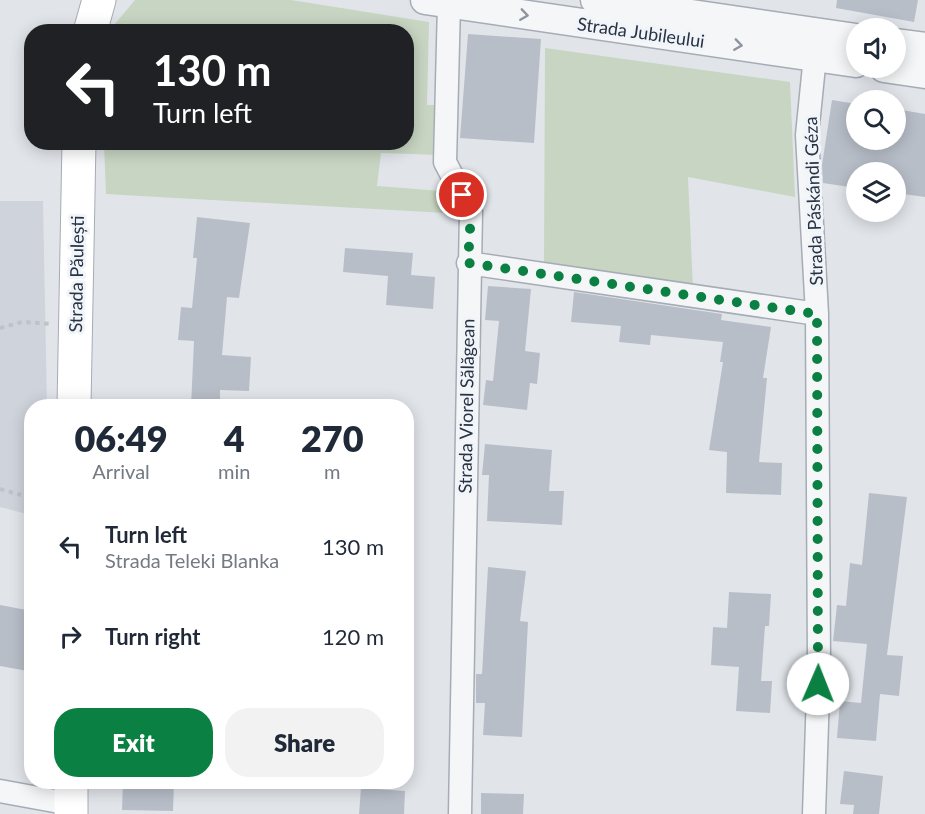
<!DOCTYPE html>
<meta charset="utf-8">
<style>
body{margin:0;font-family:Lato,sans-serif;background:#f2f2f3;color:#1f2937;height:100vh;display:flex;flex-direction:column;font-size:22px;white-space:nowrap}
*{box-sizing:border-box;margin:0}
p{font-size:20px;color:#747a83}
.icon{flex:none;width:33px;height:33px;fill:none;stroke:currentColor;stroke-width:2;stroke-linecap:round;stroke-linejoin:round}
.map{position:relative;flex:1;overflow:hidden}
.panel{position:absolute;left:24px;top:399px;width:390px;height:390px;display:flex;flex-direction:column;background:#fff;border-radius:24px;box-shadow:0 3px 15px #0003}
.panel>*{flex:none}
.hud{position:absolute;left:24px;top:24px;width:390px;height:126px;border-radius:24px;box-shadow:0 3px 15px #0003;background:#202124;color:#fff;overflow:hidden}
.buttons{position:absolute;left:846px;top:18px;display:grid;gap:12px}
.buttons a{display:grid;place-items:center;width:60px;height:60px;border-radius:50%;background:#fff;box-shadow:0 3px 15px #0003;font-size:30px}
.pin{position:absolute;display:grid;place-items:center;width:51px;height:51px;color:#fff;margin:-26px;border:3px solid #fff;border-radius:50%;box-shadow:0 2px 6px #0007}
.me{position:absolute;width:66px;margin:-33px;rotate:1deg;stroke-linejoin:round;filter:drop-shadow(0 0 4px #0008)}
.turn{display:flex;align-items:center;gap:21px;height:126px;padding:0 30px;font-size:27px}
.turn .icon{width:78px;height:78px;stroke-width:2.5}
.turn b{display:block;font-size:42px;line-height:51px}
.eta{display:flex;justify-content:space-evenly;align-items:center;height:102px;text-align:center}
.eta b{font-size:36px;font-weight:800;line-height:42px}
.button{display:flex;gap:12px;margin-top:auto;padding:12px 30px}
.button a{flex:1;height:69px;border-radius:24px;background:#0b8043;color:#fff;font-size:24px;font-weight:800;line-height:69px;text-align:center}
.button a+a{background:#f2f2f3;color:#1f2937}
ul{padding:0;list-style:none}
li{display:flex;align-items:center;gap:18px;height:90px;padding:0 30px}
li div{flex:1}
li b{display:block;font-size:22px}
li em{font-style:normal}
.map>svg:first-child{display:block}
.built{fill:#cfd4dc}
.green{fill:#c7d5c2}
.building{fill:#b8bec8}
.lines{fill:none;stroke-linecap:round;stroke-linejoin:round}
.minor-casing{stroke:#a6acb5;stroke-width:25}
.tertiary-casing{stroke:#a6acb5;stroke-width:31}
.secondary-casing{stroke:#a6acb5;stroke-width:35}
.path{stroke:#bfc3c9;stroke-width:4;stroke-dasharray:4.5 4.5;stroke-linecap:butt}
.minor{stroke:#f4f6f8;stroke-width:22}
.tertiary{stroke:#f4f6f8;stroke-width:28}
.secondary{stroke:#fff;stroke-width:33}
.oneway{stroke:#8e949e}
.route{stroke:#0b8043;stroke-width:10;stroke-dasharray:0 18}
.labels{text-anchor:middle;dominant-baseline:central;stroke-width:6;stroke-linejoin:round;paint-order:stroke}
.street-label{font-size:18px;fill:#283343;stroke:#f1f4f8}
</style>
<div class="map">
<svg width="925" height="814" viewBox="0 0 925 814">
<rect width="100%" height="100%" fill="#e1e5ea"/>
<path class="built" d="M0 201H43L47 406H32L31 515 0 507Z"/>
<path class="green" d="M135 0H291L429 22 427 105H441L439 155 381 153 377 186 455 192 464 214 106 194 104 143 406 142V32L109 31Z
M545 48 790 82 795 197 688 177 693 289 544 267Z"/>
<path class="building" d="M837 0H918L914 22 836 8Z
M468 34 541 39 534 143 460 138Z
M832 100 856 104V140H896V109L925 114V197L896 193V172H856V188L823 183 822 165Z
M197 217 250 223 239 298 227 297 222 355 251 357 249 391 220 390V406H191L194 341 178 340 181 307 192 308 197 258H193Z
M345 248 413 253 411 275 435 277 433 309 386 305 388 276 343 272Z
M488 286 531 289 525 351 540 353 537 384 530 383 527 410 483 405 486 380 493 381 499 321 485 320Z
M574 292 722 314 721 320 771 327 763 378H767L759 462 782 463 781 495 726 493 727 452 709 450 723 362H720L723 342 651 335 650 345 619 342 621 326 571 322Z
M485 444 552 450 549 491H564L562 525 487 521 489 475H482Z
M869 493 907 497 887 655 903 656 899 696 880 694 876 741 837 738 840 701 861 703 867 644 833 641 837 605 846 606 850 563 862 565Z
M488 567 526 571 520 621 528 622 522 737 483 735 485 703H476V674H482Z
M729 592 771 594 769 626H765L761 681H772L770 713 736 711 739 667 711 665 713 627 727 628Z
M0 605 32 611V651L28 671 0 666Z
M844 771 883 776 879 814H853L854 805 840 804Z
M123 782H174L173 811 122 810Z
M361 788 405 791 404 814H359Z
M481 793 524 794 523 814H481Z"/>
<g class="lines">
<g class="minor-casing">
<path id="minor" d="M449 4 445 162 471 212 460 814
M468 263 817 314
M0 791 71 804
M814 814 819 663 817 314 807 135 815 56"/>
</g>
<g class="tertiary-casing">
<path id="tertiary" d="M425 0 856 63
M595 0 856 38
M896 43 925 47
M884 68 925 74"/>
</g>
<g class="secondary-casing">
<path id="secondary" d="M90 32 99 0
M74 406 79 142
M71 814V782"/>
</g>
<path class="path" d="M0 328 22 322 53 324
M0 489 21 495"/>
<use href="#minor" class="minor"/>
<use href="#tertiary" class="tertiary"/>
<use href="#secondary" class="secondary"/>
</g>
<defs><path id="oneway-chevron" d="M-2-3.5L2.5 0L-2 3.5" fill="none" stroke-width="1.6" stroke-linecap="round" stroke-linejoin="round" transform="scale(1.5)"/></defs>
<g class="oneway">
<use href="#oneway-chevron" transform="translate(524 15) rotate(8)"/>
<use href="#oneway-chevron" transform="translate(738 45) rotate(8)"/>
</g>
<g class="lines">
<path class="route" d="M462 195 471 212 468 263 817 314 818 684"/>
</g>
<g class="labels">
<g class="street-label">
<text transform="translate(641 32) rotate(8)">Strada Jubileului</text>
<text transform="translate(813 201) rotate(-92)">Strada Páskándi Géza</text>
<text transform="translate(76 274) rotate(-89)">Strada Păulești</text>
<text transform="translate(466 406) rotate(-89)">Strada Viorel Sălăgean</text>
</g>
</g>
</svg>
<div class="buttons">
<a><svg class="icon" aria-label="sound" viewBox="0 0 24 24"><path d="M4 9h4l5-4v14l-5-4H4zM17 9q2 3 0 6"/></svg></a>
<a><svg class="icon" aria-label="search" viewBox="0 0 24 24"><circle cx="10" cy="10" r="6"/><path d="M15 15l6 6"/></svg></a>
<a><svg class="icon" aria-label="layers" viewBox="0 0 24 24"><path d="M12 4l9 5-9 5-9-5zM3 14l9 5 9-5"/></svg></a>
</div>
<div class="pin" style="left:462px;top:195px;background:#d93025"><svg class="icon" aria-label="arrive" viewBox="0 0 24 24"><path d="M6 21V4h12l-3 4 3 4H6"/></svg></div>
<svg class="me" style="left:818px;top:684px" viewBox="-20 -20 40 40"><circle r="19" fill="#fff"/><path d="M0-13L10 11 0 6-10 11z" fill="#0b8043"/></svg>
<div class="hud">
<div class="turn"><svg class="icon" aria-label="left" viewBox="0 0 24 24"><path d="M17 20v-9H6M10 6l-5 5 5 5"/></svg><div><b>130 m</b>Turn left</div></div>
</div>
<section class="panel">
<div class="eta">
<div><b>06:49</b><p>Arrival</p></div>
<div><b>4</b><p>min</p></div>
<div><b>270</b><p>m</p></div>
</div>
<ul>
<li><svg class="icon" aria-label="left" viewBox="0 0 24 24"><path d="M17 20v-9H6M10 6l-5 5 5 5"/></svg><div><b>Turn left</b><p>Strada Teleki Blanka</p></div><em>130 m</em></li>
<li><svg class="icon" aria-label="right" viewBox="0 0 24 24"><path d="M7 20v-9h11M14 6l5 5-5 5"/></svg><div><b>Turn right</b></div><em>120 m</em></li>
</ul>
<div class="button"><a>Exit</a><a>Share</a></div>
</section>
</div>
